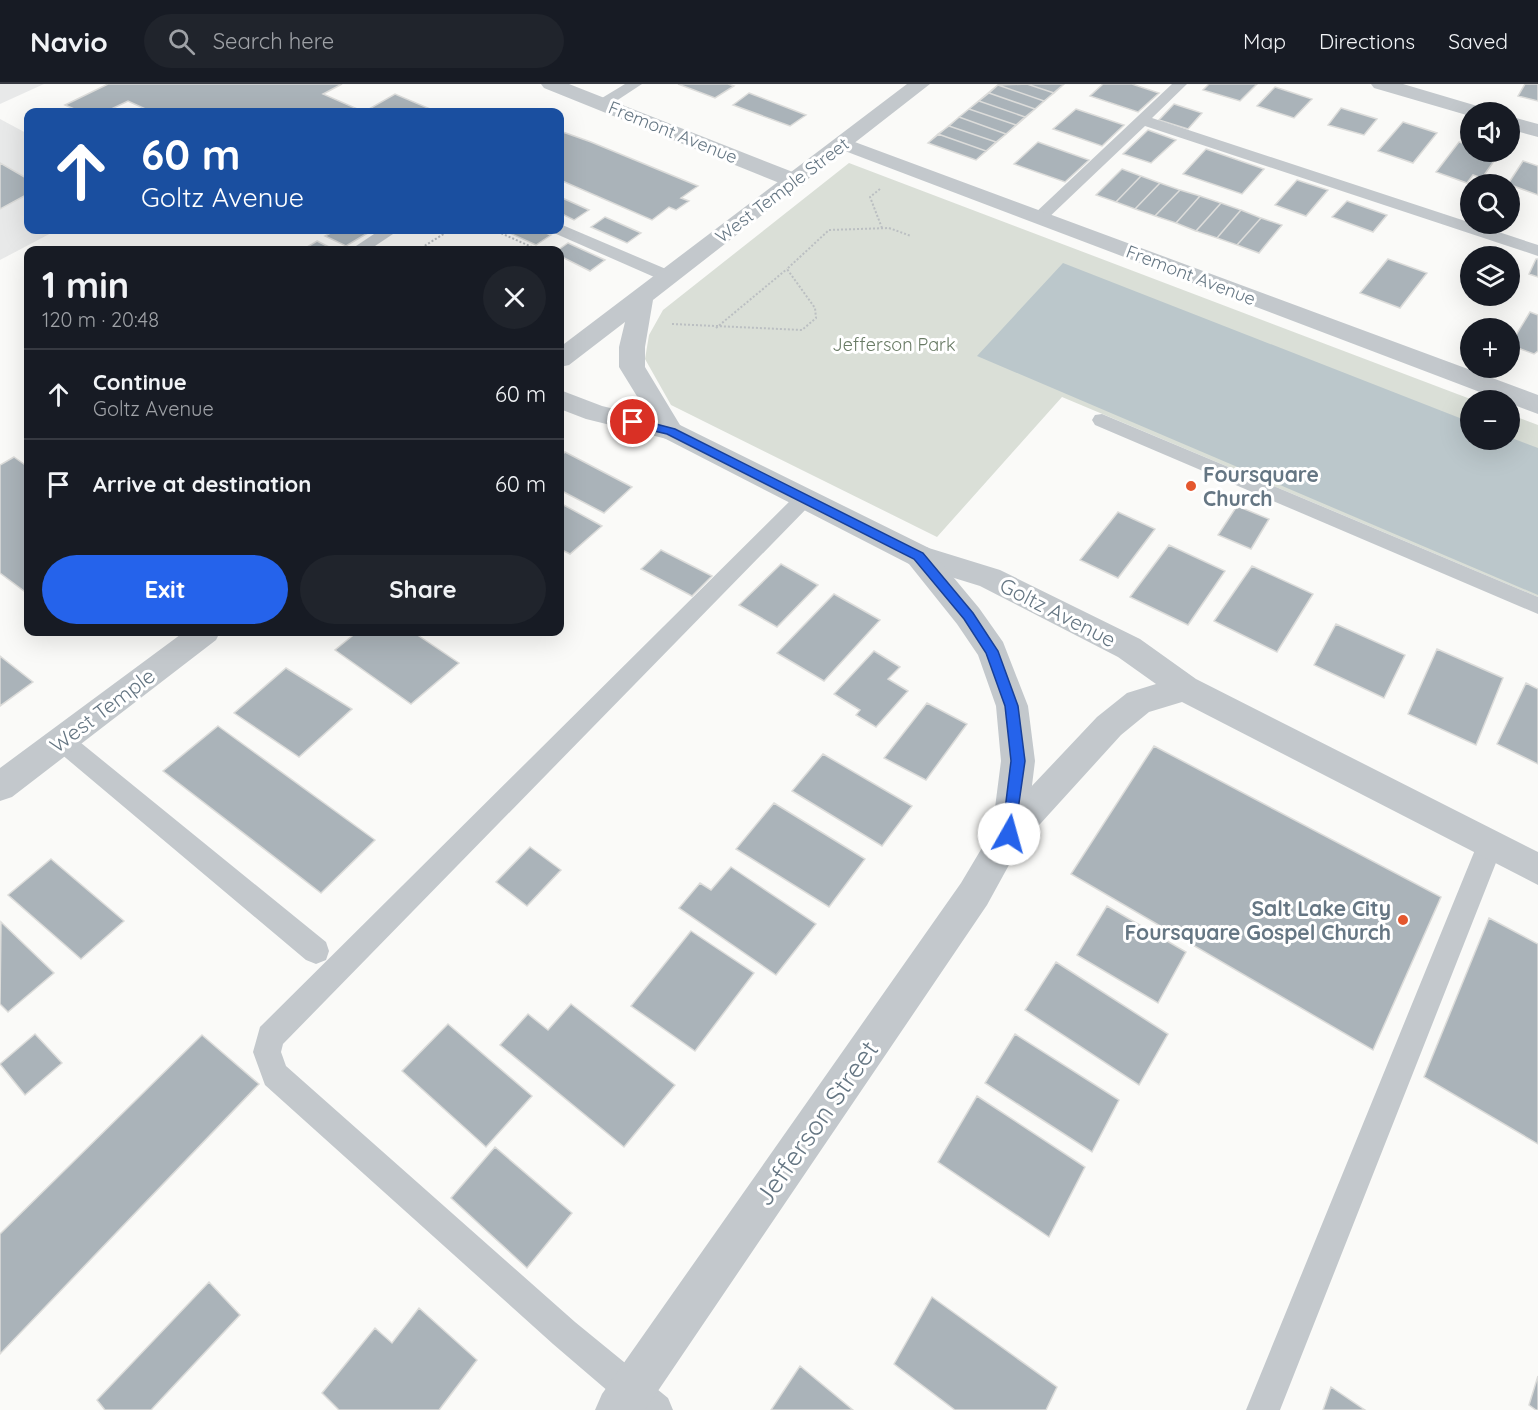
<!DOCTYPE html>
<meta charset="utf-8">
<style>
body{margin:0;font-family:Quicksand,sans-serif;background:#20242c;color:#f1f3f6;height:100vh;display:flex;flex-direction:column;font-size:22px;white-space:nowrap}
*{box-sizing:border-box;margin:0}
p{font-size:20px;color:#9ea1a6}
.icon{flex:none;width:33px;height:33px;fill:none;stroke:currentColor;stroke-width:2;stroke-linecap:round;stroke-linejoin:round}
.map{position:relative;flex:1;overflow:hidden}
.details{position:absolute;left:24px;top:162px;width:540px;height:390px;display:flex;flex-direction:column;background:#171b24;border-radius:12px;box-shadow:0 6px 24px #0002}
.details>*{flex:none}
.banner{position:absolute;left:24px;top:24px;width:540px;height:126px;border-radius:12px;box-shadow:0 6px 24px #0002;background:#1a4fa0;color:#fff;overflow:hidden}
.buttons{position:absolute;left:1460px;top:18px;display:grid;gap:12px}
.buttons a{display:grid;place-items:center;width:60px;height:60px;border-radius:50%;background:#171b24;box-shadow:0 6px 24px #0002;font-size:30px}
.pin{position:absolute;display:grid;place-items:center;width:51px;height:51px;color:#fff;margin:-26px;border:3px solid #fff;border-radius:50%;box-shadow:0 2px 6px #0007}
.me{position:absolute;width:66px;margin:-33px;rotate:7deg;stroke-linejoin:round;filter:drop-shadow(0 0 4px #0008)}
.turn{display:flex;align-items:center;gap:21px;height:126px;padding:0 18px;font-size:27px}
.turn .icon{width:78px;height:78px;stroke-width:2.5}
.turn b{display:block;font-size:42px;line-height:51px}
.round{display:grid;place-items:center;flex:none;width:63px;height:63px;border-radius:32px;background:#20242c}
.summary{display:flex;align-items:center;justify-content:space-between;height:102px;padding:0 18px}
h1{font-size:36px;font-weight:800;line-height:45px}
.primary-button{display:flex;gap:12px;margin-top:auto;padding:12px 18px}
.primary-button a{flex:1;height:69px;border-radius:36px;background:#2563eb;color:#fff;font-size:24px;font-weight:800;line-height:69px;text-align:center}
.primary-button a+a{background:#20242c;color:#f1f3f6}
ul{padding:0;list-style:none}
li{display:flex;align-items:center;gap:18px;height:90px;padding:0 18px;border-top:2px solid #363941}
li div{flex:1}
li b{display:block;font-size:22px}
li em{font-style:normal}
header{display:flex;align-items:center;gap:36px;box-sizing:border-box;height:84px;padding:0 30px;background:#171b24;border-bottom:2px solid #363941}
header strong{font-size:28px}
nav{display:flex;gap:33px;margin-inline-start:auto;font-size:21px}
.search{width:420px;height:54px;background:#20242c;display:flex;align-items:center;gap:15px;box-sizing:border-box;padding:0 21px;border-radius:33px;color:#9ea1a6;font-size:22px}
.map>svg:first-child{display:block}
.built{fill:#e8e9e9}
.green{fill:#dadfd7}
.water{fill:#bbc7cb}
.building{fill:#aab3b9;stroke:#dcdcda;stroke-width:1.5}
.lines{fill:none;stroke-linecap:round;stroke-linejoin:round}
.path{stroke:#bbbfc2;stroke-width:2;stroke-dasharray:2 2;stroke-linecap:butt}
.service{fill:#c3c8cc;fill-rule:evenodd}
.minor{fill:#c3c8cc;fill-rule:evenodd}
.tertiary{fill:#c3c8cc;fill-rule:evenodd}
.route{fill:#2563eb;stroke:#184099;stroke-width:1.5}
.poi-dot{fill:#e4572e;stroke:#fff;stroke-width:2}
.labels{text-anchor:middle;dominant-baseline:central;stroke-width:6;stroke-linejoin:round;paint-order:stroke}
.far-street-label{font-size:18px;fill:#657683;stroke:#fff}
.far-park-label{font-size:18px;fill:#687a64;stroke:#fff}
.poi-label{font-size:21px;font-weight:bold;fill:#657683;stroke:#fff;text-anchor:start}
.street-label{font-size:21px;fill:#657683;stroke:#fff}
.near-street-label{font-size:26px;fill:#657683;stroke:#fff}
</style>
<header>
<strong>Navio</strong>
<div class="search"><svg class="icon" aria-label="search" viewBox="0 0 24 24"><circle cx="10" cy="10" r="6"/><path d="M15 15l6 6"/></svg>Search here</div>
<nav><a>Map</a><a>Directions</a><a>Saved</a></nav>
</header>
<div class="map">
<svg width="1538" height="1326" viewBox="0 0 1538 1326">
<rect width="100%" height="100%" fill="#fafaf8"/>
<path class="built" d="M0 0H44L0 20Z
M0 35 28 50V146H57L0 176Z"/>
<path class="green" d="M849 79 1473 316H1470V356H1509V330L1538 341V513L1062 313 937 453 671 321 645 275 649 251 663 226Z"/>
<path class="water" d="M1063 179 1470 338V356H1509V353L1538 364V511L977 272Z"/>
<path class="building" d="M108 0H342L323 10 364 28 395 10 428 24 421 28H152L128 17 105 28H81L65 21Z
M678 0H728L734 2 715 14Z
M1027 0 1054 9 1044 17 998 1Z
M1027 0H1060L1063 1 1054 9Z
M1064 0 976 76 928 59 999 0Z
M1103 0H1132L1159 9 1138 28 1090 12Z
M1209 0H1257L1240 17 1203 6Z
M1525 0H1538V17L1518 12Z
M998 1 1044 17 1035 25 989 9Z
M1275 3 1312 15 1294 34 1257 22Z
M749 9 806 31 790 42 733 21Z
M989 9 1035 25 1025 33 979 17Z
M979 17 1025 33 1016 41 969 25Z
M1174 20 1202 29 1188 45 1159 36Z
M1341 24 1377 35 1364 51 1328 41Z
M969 25 1016 41 1006 50 959 33Z
M1076 25 1124 41 1102 62 1053 45Z
M959 33 1006 50 996 58 949 42Z
M1403 38 1437 49 1413 79 1378 67Z
M949 42 996 58 986 67 938 50Z
M1148 46 1176 56 1151 79 1123 70Z
M560 47 591 58 698 102 681 114 689 117 676 126 669 123 652 136 560 96Z
M938 50 986 67 976 76 928 59Z
M1038 58 1089 76 1065 98 1014 80Z
M1459 58 1470 61V68L1499 70 1482 94 1473 91 1467 99 1436 88Z
M1206 65 1264 85 1242 110 1183 90Z
M1523 77 1538 82V111L1508 100Z
M0 79 28 95V110L0 125Z
M1122 85 1141 92 1116 118 1096 111Z
M1141 92 1160 99 1135 125 1116 118Z
M1297 96 1328 106 1306 132 1275 121Z
M1160 99 1180 106 1155 132 1135 125Z
M1180 106 1200 112 1176 139 1155 132Z
M1200 112 1221 119 1196 147 1176 139Z
M560 113 589 126 574 136 560 129Z
M1347 117 1387 131 1373 148 1332 133Z
M1221 119 1241 126 1217 154 1196 147Z
M1241 126 1261 134 1237 161 1217 154Z
M605 133 641 149 627 159 591 143Z
M1261 134 1282 141 1259 169 1237 161Z
M336 146H373L346 162 325 152Z
M503 146H539L551 151 536 161Z
M317 157 335 166H302Z
M568 159 605 176 590 187 560 172 558 166Z
M1388 175 1427 189 1400 224 1360 209Z
M1536 175H1538V193L1529 190Z
M1530 228 1538 231V267L1534 270 1510 261Z
M565 368 632 403 604 429 560 406V373Z
M14 373 28 383V510L0 489V381Z
M560 419 602 442 570 470 560 465Z
M1237 422 1269 435 1251 465 1218 451Z
M1118 428 1155 445 1118 494 1080 476Z
M1169 461 1225 487 1188 541 1130 513Z
M661 466 712 492 692 512 641 485Z
M781 480 818 501 777 543 739 521Z
M1252 482 1313 510 1277 568 1214 537Z
M834 510 880 536 824 597 777 569Z
M1336 540 1405 571 1384 614 1314 581Z
M357 548H413L459 579 411 620 335 566Z
M1437 565 1503 594 1476 661 1408 630Z
M874 567 900 583 888 595 908 607 876 643 856 631 860 626 834 610Z
M0 572 33 598 0 622Z
M286 584 352 625 299 673 234 629Z
M1526 599 1538 605V680L1497 660Z
M927 619 967 640 926 696 884 674Z
M218 642 375 756 321 809 163 687Z
M1154 662 1441 813 1373 966 1071 790Z
M823 670 912 722 882 762 792 707Z
M774 719 865 775 829 823 736 765Z
M530 763 561 786 527 822 496 798Z
M51 775 124 837 81 875 8 811Z
M731 783 816 840 776 891 679 824 700 799 711 806Z
M1107 822 1186 868 1158 919 1077 871Z
M1489 834 1538 860V1060L1424 993Z
M1 838 54 889 8 928 0 920Z
M691 847 754 889 695 967 631 922Z
M1056 878 1168 950 1139 1001 1025 926Z
M571 920 675 1001 624 1063 500 961 528 930 548 946Z
M448 940 532 1012 486 1063 402 987Z
M35 950 62 979 25 1011 0 980Z
M1015 950 1119 1016 1092 1068 985 999Z
M202 951 259 1000 0 1270V1150Z
M977 1012 1085 1083 1049 1153 938 1078Z
M495 1063 572 1129 527 1184 451 1114Z
M209 1198 240 1231 151 1326H105L97 1316Z
M932 1213 1057 1303 1046 1326H955L894 1280Z
M419 1224 477 1276 439 1326H339L322 1309 375 1244 392 1259Z
M800 1282 853 1326H771Z
M1538 1292V1326H1536L1529 1321Z
M1331 1303 1365 1326H1323Z"/>
<g class="lines">
<path class="path" d="M880 105 870 113 882 144
M494 146 534 164
M418 166 450 146
M672 240 802 246 816 234 815 224 787 185 829 146 889 144 911 152
M716 244 787 185"/>
<path class="service" d="M625 0H642L607 23H597L595 20 597 17Z
M1172 0H1187L1152 34 1538 161V172L1145 42 1045 137H1033L1031 134 1033 131Z
M560 140 673 188 676 192 667 197 661 196 554 149 552 146H560Z
M380 146H399L369 166H350Z
M1102 330 1538 513V530L1095 341 1092 336 1095 331Z
M805 407 812 409 815 414 812 419 283 960 281 968 286 982 575 1238 668 1314 673 1326H630L553 1260 265 1001 253 968 260 943 798 409Z
M62 647 70 650 326 858 329 867 326 876 316 880 306 876 54 664 50 657 54 650Z
M1490 750 1499 753 1503 761 1280 1326H1246L1477 761 1481 753Z"/>
<path class="minor" d="M541 0H569L803 92 806 97 803 102H787L544 4Z
M1371 0H1403L1484 24 1487 28H1470V32L1374 4Z
M1509 32 1538 40V53L1509 45Z
M844 54 1538 311V330L837 64 833 60 837 56Z
M560 306 602 322 680 341 684 347 680 353 671 356 586 335 560 325Z
M919 461 1000 486 1140 555 1196 595 1538 768V801L1182 618 1149 628 1121 651 1021 761 1009 765 997 761 992 750 997 739 1097 633 1127 609 1156 600 1118 573 980 502 909 480 904 472 909 464Z"/>
<path class="tertiary" d="M907 0H930L653 216 645 263V283L680 341 929 464 979 524 1003 558 1028 622 1035 677 1026 750 987 821 645 1326H595L602 1310 961 799 992 747 1001 677 996 622 978 571 957 540 909 480 662 353 619 283V263L625 238 569 281 560 283V263Z
M184 548H220L216 556 12 713 0 717V684Z"/>
</g>
<path class="route" d="M633 334 675 345 923 469 973 529 998 567 1018 622 1025 677 1014 754 1009 756 1002 750 1011 677 1005 622 986 569 964 535 914 475 667 350 629 341 628 338Z"/>
<g class="poi-dot">
<circle cx="1191" cy="402" r="6"/>
<circle cx="1403" cy="836" r="6"/>
</g>
<g class="labels">
<g class="far-street-label">
<text transform="translate(673 48) rotate(22)">Fremont Avenue</text>
<text transform="translate(782 106) rotate(-37)">West Temple Street</text>
<text transform="translate(1191 191) rotate(21)">Fremont Avenue</text>
</g>
<g class="far-park-label">
<text x="894" y="260">Jefferson Park</text>
</g>
<g class="poi-label">
<text x="1203" y="390">Foursquare<tspan x="1203" dy="24">Church</tspan></text>
<text x="1391" y="824" text-anchor="end">Salt Lake City<tspan x="1391" dy="24">Foursquare Gospel Church</tspan></text>
</g>
<g class="street-label">
<text transform="translate(1058 528) rotate(27)">Goltz Avenue</text>
<text transform="translate(102 626) rotate(-37)">West Temple</text>
</g>
<g class="near-street-label">
<text transform="translate(816 1039) rotate(-55)">Jefferson Street</text>
</g>
</g>
</svg>
<div class="buttons">
<a><svg class="icon" aria-label="sound" viewBox="0 0 24 24"><path d="M4 9h4l5-4v14l-5-4H4zM17 9q2 3 0 6"/></svg></a>
<a><svg class="icon" aria-label="search" viewBox="0 0 24 24"><circle cx="10" cy="10" r="6"/><path d="M15 15l6 6"/></svg></a>
<a><svg class="icon" aria-label="layers" viewBox="0 0 24 24"><path d="M12 4l9 5-9 5-9-5zM3 14l9 5 9-5"/></svg></a>
<a>+</a>
<a>−</a>
</div>
<div class="pin" style="left:633px;top:338px;background:#d93025"><svg class="icon" aria-label="arrive" viewBox="0 0 24 24"><path d="M6 21V4h12l-3 4 3 4H6"/></svg></div>
<svg class="me" style="left:1009px;top:750px" viewBox="-20 -20 40 40"><circle r="19" fill="#fff"/><path d="M0-13L10 11 0 6-10 11z" fill="#2563eb"/></svg>
<div class="banner">
<div class="turn"><svg class="icon" aria-label="ahead" viewBox="0 0 24 24"><path d="M12 20V5M6 11l6-6 6 6"/></svg><div><b>60 m</b>Goltz Avenue</div></div>
</div>
<section class="details">
<div class="summary"><div><h1>1 min</h1><p>120 m · 20:48</p></div><a class="round"><svg class="icon" aria-label="close" viewBox="0 0 24 24"><path d="M6 6l12 12M18 6L6 18"/></svg></a></div>
<ul>
<li><svg class="icon" aria-label="ahead" viewBox="0 0 24 24"><path d="M12 20V5M6 11l6-6 6 6"/></svg><div><b>Continue</b><p>Goltz Avenue</p></div><em>60 m</em></li>
<li><svg class="icon" aria-label="arrive" viewBox="0 0 24 24"><path d="M6 21V4h12l-3 4 3 4H6"/></svg><div><b>Arrive at destination</b></div><em>60 m</em></li>
</ul>
<div class="primary-button"><a>Exit</a><a>Share</a></div>
</section>
</div>
